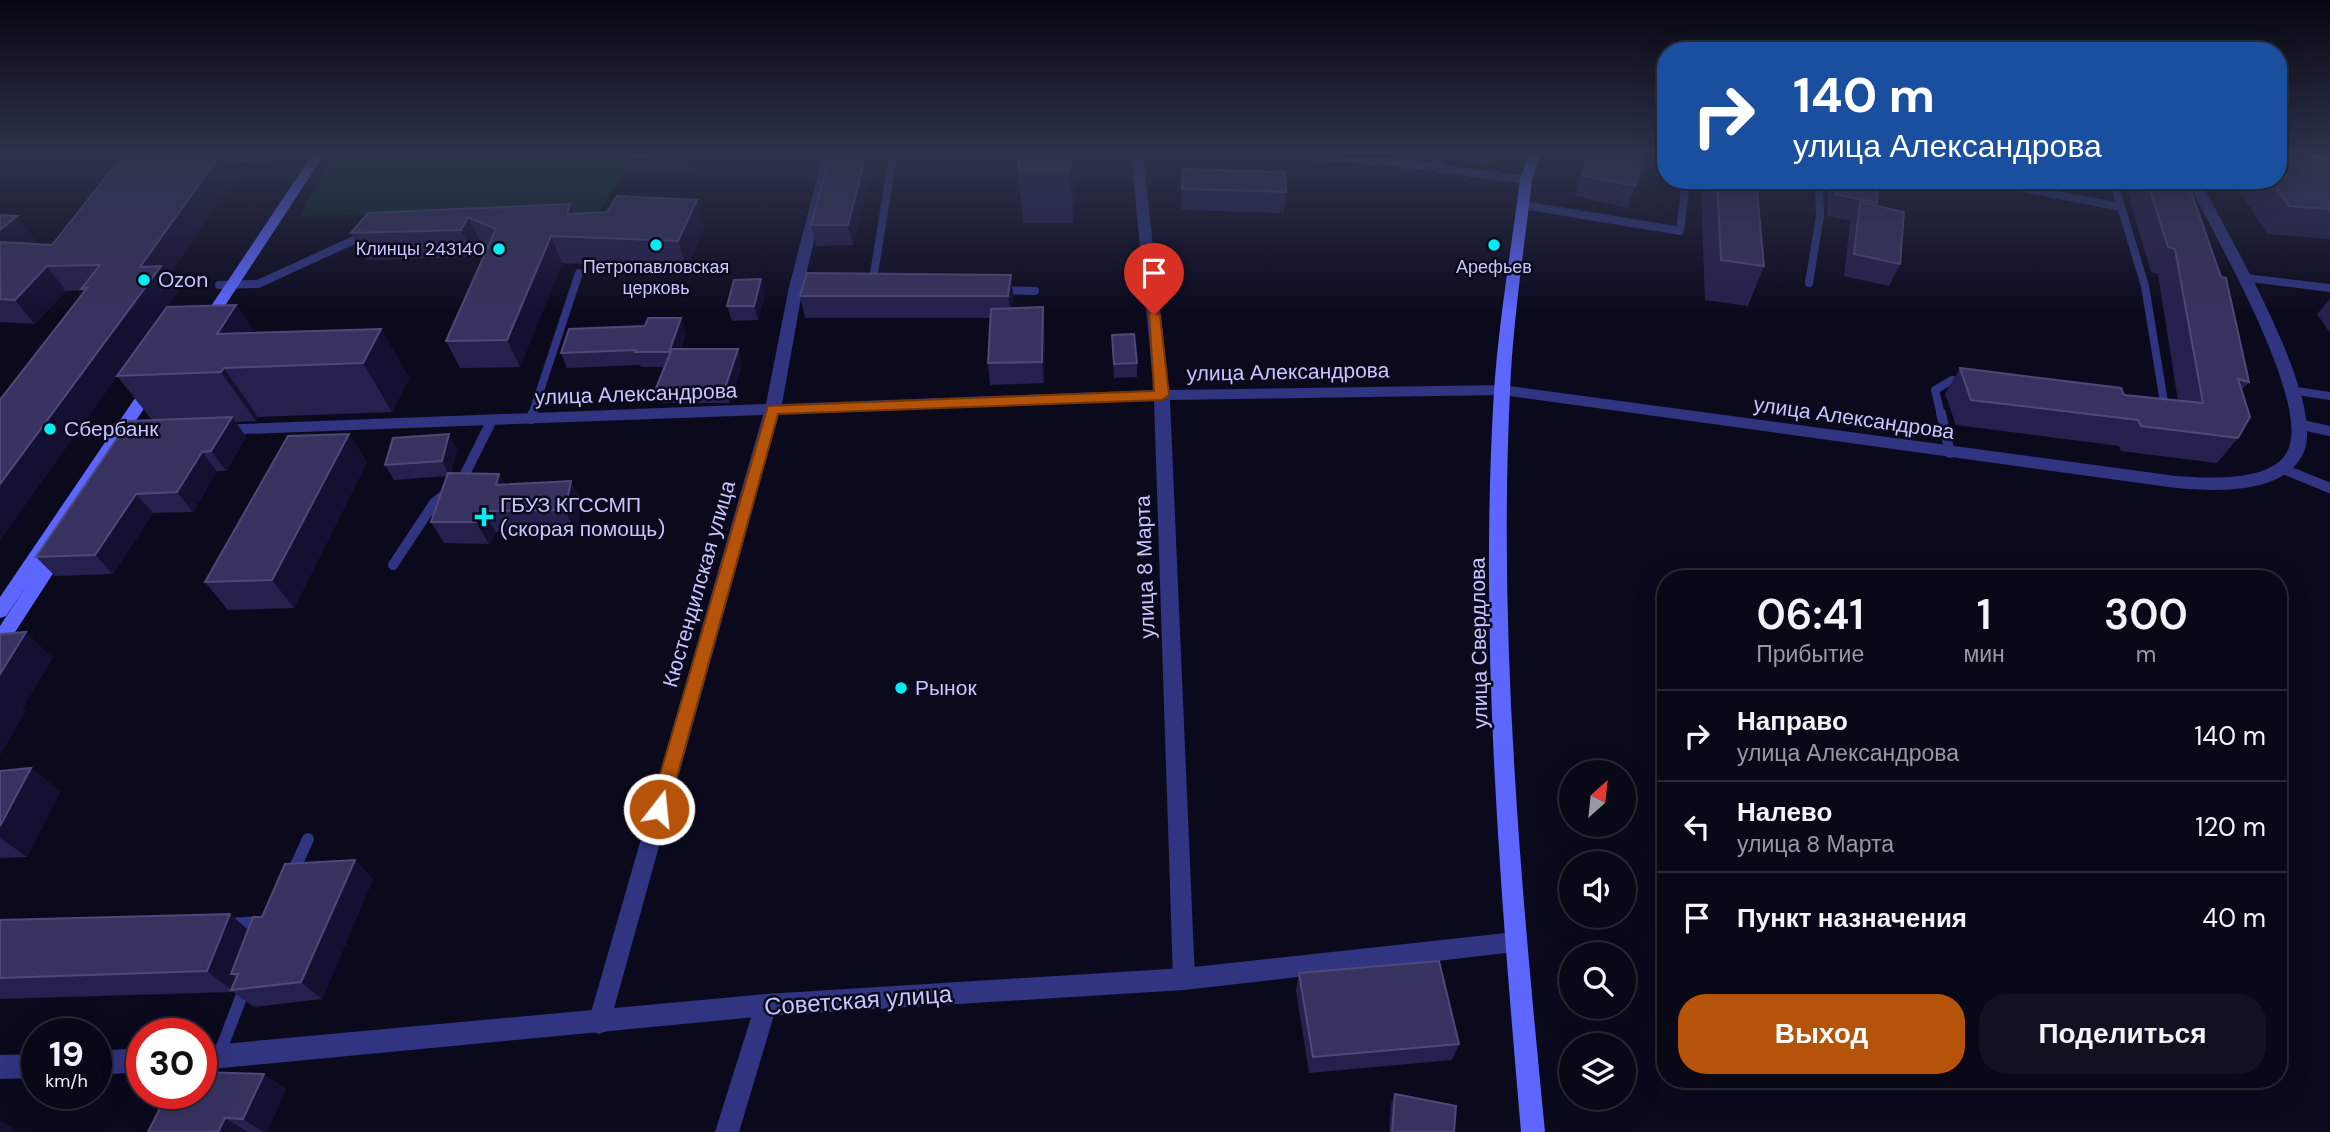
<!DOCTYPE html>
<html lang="ru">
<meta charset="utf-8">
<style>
body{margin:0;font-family:"DM Sans",sans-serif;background:#11111f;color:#f1f3f6;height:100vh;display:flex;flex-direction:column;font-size:26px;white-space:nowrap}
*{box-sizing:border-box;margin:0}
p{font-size:23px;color:#989aa1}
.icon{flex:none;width:38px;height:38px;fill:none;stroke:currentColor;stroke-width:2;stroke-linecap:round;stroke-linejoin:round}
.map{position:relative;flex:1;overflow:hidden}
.drawer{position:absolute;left:1657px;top:570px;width:630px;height:518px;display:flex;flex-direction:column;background:#080816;border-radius:28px;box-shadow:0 7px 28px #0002,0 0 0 2px #292935}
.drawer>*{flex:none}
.guide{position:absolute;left:1657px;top:42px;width:630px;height:147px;border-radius:28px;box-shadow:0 7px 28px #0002,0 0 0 2px #292935;background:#1a4fa0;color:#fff;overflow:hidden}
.needle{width:46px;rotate:27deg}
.buttons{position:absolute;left:1559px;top:760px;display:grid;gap:14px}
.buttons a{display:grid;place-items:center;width:77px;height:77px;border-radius:50%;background:#080816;box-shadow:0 7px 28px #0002,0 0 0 2px #292935;font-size:35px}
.speed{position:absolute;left:21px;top:1018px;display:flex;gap:14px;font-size:35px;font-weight:700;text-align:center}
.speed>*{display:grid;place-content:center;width:91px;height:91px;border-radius:50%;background:#080816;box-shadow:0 7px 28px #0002,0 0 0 2px #292935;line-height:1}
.speed small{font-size:18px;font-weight:400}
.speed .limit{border:10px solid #d22;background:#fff;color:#111}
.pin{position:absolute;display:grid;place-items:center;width:60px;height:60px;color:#fff;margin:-72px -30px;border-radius:50% 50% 50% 0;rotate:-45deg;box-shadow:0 0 7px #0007}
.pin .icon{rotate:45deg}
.me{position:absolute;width:77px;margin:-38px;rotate:16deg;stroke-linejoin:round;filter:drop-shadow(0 0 5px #0008)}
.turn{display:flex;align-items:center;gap:24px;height:147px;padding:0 21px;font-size:32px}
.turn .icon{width:91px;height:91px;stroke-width:2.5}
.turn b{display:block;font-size:49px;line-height:60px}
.eta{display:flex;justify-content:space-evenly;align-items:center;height:119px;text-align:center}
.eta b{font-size:42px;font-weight:600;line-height:49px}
.cta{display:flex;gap:14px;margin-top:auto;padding:14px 21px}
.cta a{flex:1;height:80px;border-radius:28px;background:#b45309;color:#fff;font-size:28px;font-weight:600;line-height:80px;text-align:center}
.cta a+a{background:#11111f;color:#f1f3f6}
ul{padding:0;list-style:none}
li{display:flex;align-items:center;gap:21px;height:91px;padding:0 21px;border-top:2px solid #292935}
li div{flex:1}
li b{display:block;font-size:26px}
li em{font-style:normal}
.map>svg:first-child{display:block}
.green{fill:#0c2825}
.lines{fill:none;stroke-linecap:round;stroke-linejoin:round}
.service-far2{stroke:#303481;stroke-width:8}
.service-far1{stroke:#303481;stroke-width:10}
.service{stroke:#303481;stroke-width:12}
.minor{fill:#303481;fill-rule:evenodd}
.tertiary{fill:#303481;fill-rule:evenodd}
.secondary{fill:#5d66ff;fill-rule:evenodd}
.wall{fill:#25204d}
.shaded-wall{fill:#131032}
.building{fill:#373260;stroke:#4e4979;stroke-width:2}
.route{fill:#b45309;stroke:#753606;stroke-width:2}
.poi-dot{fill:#00edf1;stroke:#0b0a1d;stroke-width:2.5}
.labels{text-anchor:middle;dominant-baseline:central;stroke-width:5;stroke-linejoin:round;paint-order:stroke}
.far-poi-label{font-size:18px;fill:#c8c6ff;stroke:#0b0a1d}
.poi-label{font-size:21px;fill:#c8c6ff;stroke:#0b0a1d;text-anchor:start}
.street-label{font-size:21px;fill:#c8c6ff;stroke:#0b0a1d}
.near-street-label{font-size:24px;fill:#c8c6ff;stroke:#0b0a1d}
</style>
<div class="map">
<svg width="2330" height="1132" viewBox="0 0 2330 1132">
<rect width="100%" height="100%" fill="#0b0a1d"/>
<path class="green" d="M334 155H635L598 214 300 216Z"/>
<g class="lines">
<path class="service-far2" d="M1437 168 1440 155
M1980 180 2121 207
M2113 180 2145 286 2164 402 2156 407
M1523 205 1680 231 1686 180
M1809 283 1820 216 1819 180
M219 285 258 284 365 235
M872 286 893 155
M999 290 1035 291
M2290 390 2330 396
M532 415 579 273
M1941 415 1935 390 1952 380 1964 382"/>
<path class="service-far1" d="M1941 413 1950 453
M531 419 533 413
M2298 424 2330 431
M2281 468 2330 488
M461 482 492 420
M393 565 434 503 449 491"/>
<path class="service" d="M292 874 308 839
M228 924 262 922
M219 1055 245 987"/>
<path class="minor" d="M823 155H835L803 287 782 404 1154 390 1131 155H1143L1169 390 1502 385 1510 390 1502 395 1170 400 1195 979 1192 987 1184 990 1176 987 1173 979 1154 400 779 414 610 1023 607 1031 599 1034 591 1031 588 1023 763 415 218 435 210 430 218 425 766 404 789 287Z
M1294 155 1391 158 1526 176 1532 180 1526 184 1391 166 1300 159Z
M2246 274 2330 284V292L2241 281 2239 278Z
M766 994 774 997 777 1005 739 1132H715L755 1005 758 997Z"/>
<path class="tertiary" d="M171 155H269L271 158 265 162 177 159Z
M2187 180H2200C2226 232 2329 402 2303 454 2282 496 2214 491 2176 488L1502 395 1494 390 1502 385 2176 476C2206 478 2270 483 2287 452 2314 404 2211 230 2187 180Z
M1515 932 1523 935 1526 942 1523 949 1515 952 1184 990 766 1016 201 1070V1046L766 994 1184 968Z
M142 1048V1072L96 1075V1051Z
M37 1054V1078L0 1079V1055Z"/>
<path class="secondary" d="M312 155H324L211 327H201L199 324Z
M1528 155H1540L1532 180C1524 250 1513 320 1510 391 1498 638 1521 886 1545 1132H1521C1500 886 1479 638 1494 391 1499 320 1511 250 1520 180Z
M2299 155H2330V161L2305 159Z
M151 381 159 386 53 545H65L68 550 65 555 6 646 0 648V626L27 585 6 616 0 618V597L146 382Z"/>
</g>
<path class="wall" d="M628 155H694L687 172 632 171 627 157Z
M875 155 853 245 816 246 811 225Z
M1019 155H1077L1073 223H1023L1018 170Z
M1457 155H1495L1492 167 1456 161Z
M1644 155 1628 208 1575 196 1581 175Z
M2330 160V239L2268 234 2232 181 2278 180Z
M235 178 168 277 178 291 132 356 236 305 255 333 381 329 409 378 392 412 258 417 256 421 236 422 246 437 226 471H217L193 512 153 513 113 574 55 576 36 557 152 420 117 376 0 540V400L84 293 82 290 66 291 35 324 0 322V215L17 216 35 240 31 244 52 245Z
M1705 180H1756L1764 266 1748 306 1705 300 1701 191Z
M1829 180H1878L1877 203 1876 206 1900 264 1889 286 1844 276 1850 224 1851 221 1827 216Z
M2128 180H2187L2249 382 2241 391 2238 438 2217 463 2121 451 2119 446 1956 425 1945 394 1960 368 2124 395 2178 401 2158 274 2151 272 2125 184Z
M1182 189 1286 192 1284 213 1181 210Z
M368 213H573L705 226 687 267 562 263 520 367 460 368 446 341 488 247 481 243 474 257 366 260 351 233Z
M1011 275 1013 297 1012 308 1045 329 1044 383 990 385 988 363 990 318H805L800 296Z
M765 294 758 320 732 321 727 306Z
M2330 299V333L2317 314Z
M686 333 681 349H738L742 364 730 403H662L656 388 664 367H641L640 365 567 368 561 353Z
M1112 335 1137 363V377L1114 378Z
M349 434 367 462 294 608 228 610 205 582Z
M457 449 451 473 499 474 505 484 582 503 576 532H496L489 544 444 543 431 522 447 476 394 480 385 465Z
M31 768 60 792 27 857 0 858V771Z
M355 860 373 879 322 999 254 1007 233 992 0 999V920L248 930 262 917Z
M1299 973 1459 1044 1452 1060 1309 1073 1296 990Z
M286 1089 267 1132H148Z
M1395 1094 1454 1132H1389L1391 1104Z"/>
<path class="shaded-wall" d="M220 155H221L235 178 168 277 178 291 0 540V484L140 267Z
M683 155H694L687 172 682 158Z
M866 155H875L853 245 848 225Z
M1071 155H1077L1073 223 1070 170Z
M697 200 705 226 687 267 678 241Z
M570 204 580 230 567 214Z
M17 216 35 240 6 266 0 259V230Z
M468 217 481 243 474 257 461 230Z
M551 236 562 263 520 367 507 340Z
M47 266 66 291 35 324 15 300Z
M1011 275 1013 297 1011 318 1008 296Z
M761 279 765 294 758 320 754 306Z
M236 305 269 354 217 334Z
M1043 307 1045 329 1044 383 1042 362Z
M681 318 686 333 674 367 669 352Z
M381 329 409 378 392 412 363 363Z
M738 349 742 364 730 403 725 388Z
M224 368 258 417 256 421 221 372Z
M232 417 246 437 226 471 211 451Z
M349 434 367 462 294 608 272 580Z
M449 434 457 449 450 476 442 461Z
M202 452 217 471 193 512 177 492Z
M499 474 511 495 496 485Z
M571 481 582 503 576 532 565 510Z
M136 494 153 513 113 574 95 555Z
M483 511 496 532 489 544 476 522Z
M26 632 53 658 23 708 26 711 0 755V674Z
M31 768 60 792 27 857 0 838V826Z
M355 860 373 879 322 999 301 982Z
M230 914 255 936 238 974H231L238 980 232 990 207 971Z
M264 1074 286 1089 267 1132H264L243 1119Z
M225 1118 248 1132H218Z
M0 1121 16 1129 14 1132H0Z"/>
<path class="building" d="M194 155H220L140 267 161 266 0 484V400L87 288 81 289 100 265 47 266 15 300 0 299V242L52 245 121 158Z
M628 155H683L682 158 627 157Z
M831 155H866L848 225H811Z
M1019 155H1071L1070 170H1018Z
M1588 155H1644L1635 186 1581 175Z
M2278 155 2330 160V209L2289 206 2271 180H2278Z
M1183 169 1285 172 1286 192 1182 189Z
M1717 180H1756L1764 266 1721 260Z
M1837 180H1878L1877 203 1836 194Z
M2147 180H2187L2221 277 2226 278 2249 382 2238 379 2250 417 2238 438 2141 426 2138 420 1971 400 1960 368 2121 388 2124 395 2203 403 2175 249 2168 247Z
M617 196 697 200 678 241 551 236 507 340 446 341 496 229 468 217 461 230 351 233 368 213 570 204 567 214 607 212Z
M1860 202 1904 212 1900 264 1854 254Z
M0 215 17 216 0 230Z
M807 273 1011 275 1008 296H800Z
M761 279 754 306H727L734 280Z
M236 305 217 334 381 329 363 363 224 368 221 372 117 376 167 307Z
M1043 307 1042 362 988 363 991 309Z
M648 318H681L669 352H635L636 350 561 353 569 329 645 326Z
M1134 334 1137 363 1114 364 1112 335Z
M672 349H738L725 388H656Z
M232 417 211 451 202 452 177 492 136 494 95 555 36 557 129 421Z
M349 434 272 580 205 582 288 436Z
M449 434 442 461 385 465 393 438Z
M448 473 499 474 496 485 571 481 565 510 483 511 476 522H431Z
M26 632 0 674V634Z
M31 768 0 826V771Z
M355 860 301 982 231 990 238 974H231L253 917H262L285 864Z
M230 914 207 971 0 978V920Z
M1439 961 1459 1044 1313 1057 1299 973Z
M201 1072 264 1074 243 1119 225 1118 218 1132H148L167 1094H201Z
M1395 1094 1456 1106 1454 1132H1392Z"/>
<linearGradient id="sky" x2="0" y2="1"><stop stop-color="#060610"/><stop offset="0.49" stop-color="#2e334c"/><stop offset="1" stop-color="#2e334c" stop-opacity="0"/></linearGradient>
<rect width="2330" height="314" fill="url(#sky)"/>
<path class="route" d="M1149 312 1160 315 1169 395 1162 400 778 414 668 809 666 815H653L650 809 768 406 1154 391Z"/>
<g class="poi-dot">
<circle cx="656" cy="245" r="7"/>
<circle cx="1494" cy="245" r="7"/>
<circle cx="499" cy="249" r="7"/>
<circle cx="144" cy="280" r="7"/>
<circle cx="50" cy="429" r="7"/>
<path d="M480.5 506.5h7v7h7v7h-7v7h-7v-7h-7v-7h7z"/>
<circle cx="901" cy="688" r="7"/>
</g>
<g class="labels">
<g class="far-poi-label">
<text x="485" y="249" text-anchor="end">Клинцы 243140</text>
<text x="656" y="267">Петропавловская<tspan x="656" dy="21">церковь</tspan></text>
<text x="1494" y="267">Арефьев</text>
</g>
<g class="poi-label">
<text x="158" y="280">Ozon</text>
<text x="64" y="429">Сбербанк</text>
<text x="500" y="505">ГБУЗ КГССМП<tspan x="500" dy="24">(скорая помощь)</tspan></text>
<text x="915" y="688">Рынок</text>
</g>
<g class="street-label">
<text transform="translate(1288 372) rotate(-1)">улица Александрова</text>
<text transform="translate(636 394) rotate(-2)">улица Александрова</text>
<text transform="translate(1854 418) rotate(8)">улица Александрова</text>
<text transform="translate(1145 567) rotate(-92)">улица 8 Марта</text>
<text transform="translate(699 584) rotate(-74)">Кюстендилская улица</text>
<text transform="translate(1479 643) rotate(-91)">улица Свердлова</text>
</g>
<g class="near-street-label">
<text transform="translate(858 1000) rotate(-4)">Советская улица</text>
</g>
</g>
</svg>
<div class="buttons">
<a><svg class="needle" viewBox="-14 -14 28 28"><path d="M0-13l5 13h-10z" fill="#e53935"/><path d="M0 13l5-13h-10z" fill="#989aa1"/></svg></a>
<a><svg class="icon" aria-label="sound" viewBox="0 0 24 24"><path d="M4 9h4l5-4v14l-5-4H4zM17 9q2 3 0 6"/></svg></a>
<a><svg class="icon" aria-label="search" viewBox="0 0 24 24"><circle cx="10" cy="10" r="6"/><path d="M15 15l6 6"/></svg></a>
<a><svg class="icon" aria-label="layers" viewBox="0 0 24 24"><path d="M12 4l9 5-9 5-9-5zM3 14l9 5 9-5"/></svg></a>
</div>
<div class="speed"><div>19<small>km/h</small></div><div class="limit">30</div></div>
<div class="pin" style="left:1154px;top:315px;background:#d93025"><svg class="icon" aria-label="arrive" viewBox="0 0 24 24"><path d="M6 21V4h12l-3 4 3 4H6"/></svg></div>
<svg class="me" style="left:659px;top:809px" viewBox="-20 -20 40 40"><circle r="17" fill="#b45309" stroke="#fff" stroke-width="3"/><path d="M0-11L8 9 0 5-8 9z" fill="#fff"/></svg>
<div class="guide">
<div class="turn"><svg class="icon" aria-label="right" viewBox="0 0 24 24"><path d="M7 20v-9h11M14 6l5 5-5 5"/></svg><div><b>140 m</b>улица Александрова</div></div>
</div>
<section class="drawer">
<div class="eta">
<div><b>06:41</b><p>Прибытие</p></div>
<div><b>1</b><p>мин</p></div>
<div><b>300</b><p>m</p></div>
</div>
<ul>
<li><svg class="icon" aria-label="right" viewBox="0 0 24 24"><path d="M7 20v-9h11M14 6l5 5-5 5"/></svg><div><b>Направо</b><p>улица Александрова</p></div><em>140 m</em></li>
<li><svg class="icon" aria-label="left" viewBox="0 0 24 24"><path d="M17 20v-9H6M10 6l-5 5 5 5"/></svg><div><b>Налево</b><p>улица 8 Марта</p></div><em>120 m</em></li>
<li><svg class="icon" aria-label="arrive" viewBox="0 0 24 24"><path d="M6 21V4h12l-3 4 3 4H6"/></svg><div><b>Пункт назначения</b></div><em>40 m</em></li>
</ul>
<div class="cta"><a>Выход</a><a>Поделиться</a></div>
</section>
</div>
